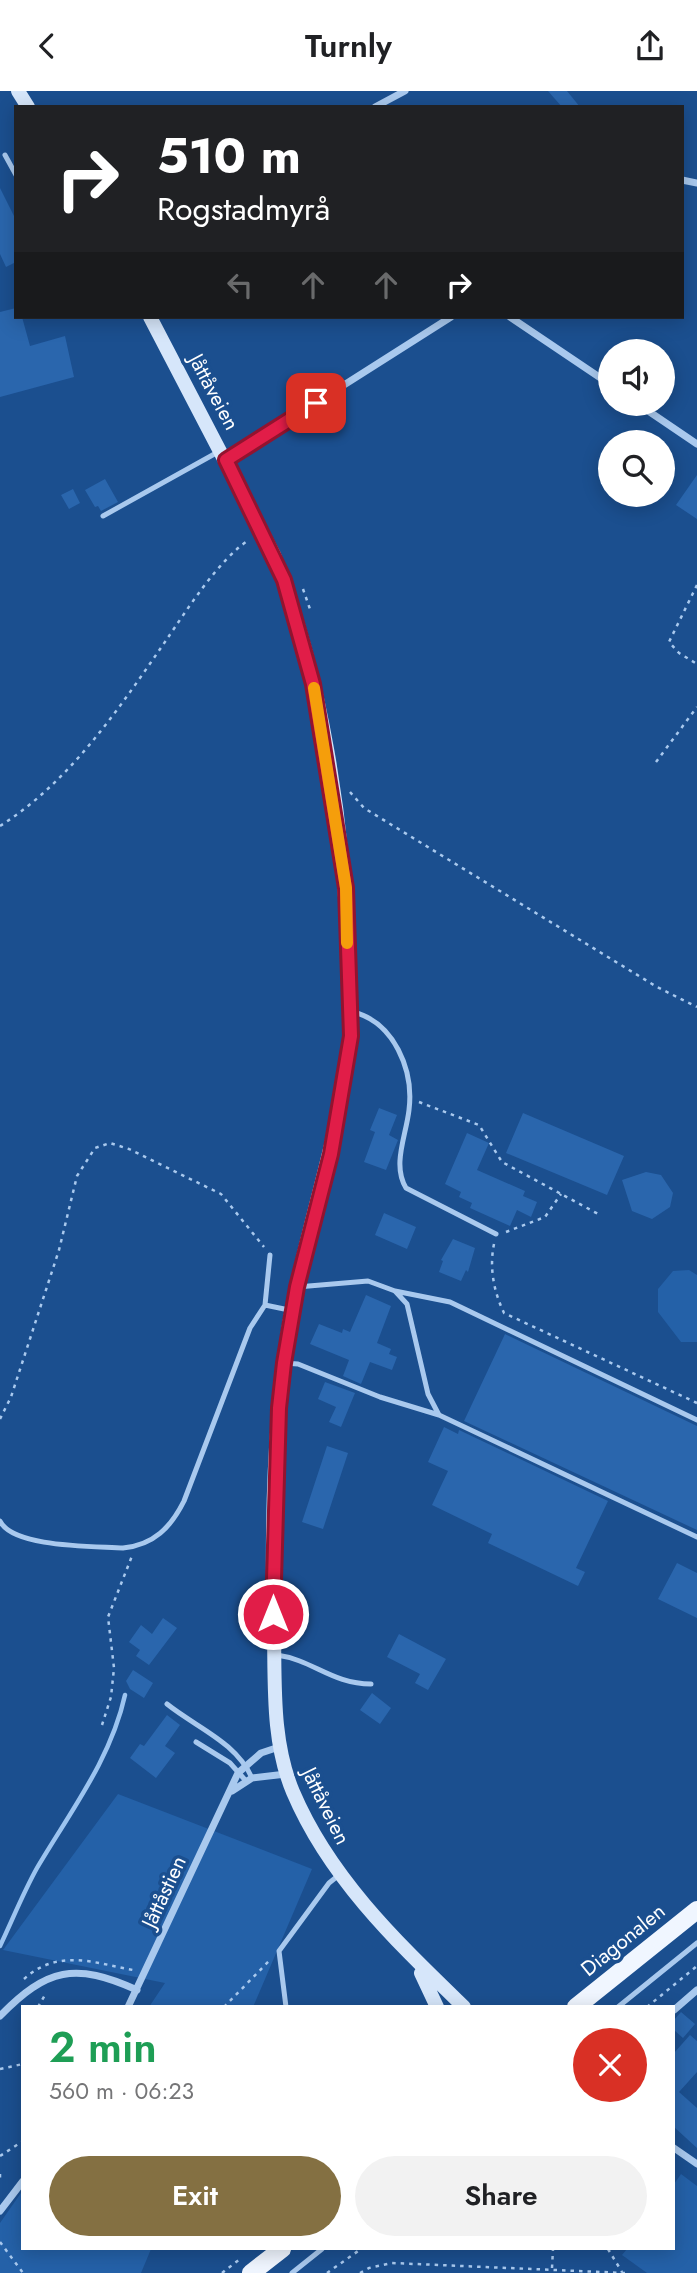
<!DOCTYPE html>
<meta charset="utf-8">
<style>
body{margin:0;font-family:Jost,sans-serif;background:#f2f2f2;color:#202124;height:100vh;display:flex;flex-direction:column;font-size:26px;white-space:nowrap}
*{box-sizing:border-box;margin:0}
p{font-size:23px;color:#757577}
.icon{flex:none;width:38px;height:38px;fill:none;stroke:currentColor;stroke-width:2;stroke-linecap:round;stroke-linejoin:round}
.map{position:relative;flex:1;overflow:hidden}
.panel{position:absolute;left:21px;top:1914px;width:654px;height:245px;display:flex;flex-direction:column;background:#fff;border-radius:0px;box-shadow:0 4px 18px #0003}
.panel>*{flex:none}
.guide{position:absolute;left:14px;top:14px;width:670px;height:214px;border-radius:0px;box-shadow:0 4px 18px #0003;background:#202124;color:#fff;overflow:hidden}
.controls{position:absolute;left:598px;top:248px;display:grid;gap:14px}
.controls a{display:grid;place-items:center;width:77px;height:77px;border-radius:50%;background:#fff;box-shadow:0 4px 18px #0003;font-size:35px}
.pin{position:absolute;display:grid;place-items:center;width:60px;height:60px;color:#fff;margin:-30px;border-radius:14px;box-shadow:0 4px 10px #0006}
.me{position:absolute;width:77px;margin:-38px;rotate:0deg;stroke-linejoin:round;filter:drop-shadow(0 0 5px #0008)}
.turn{display:flex;align-items:center;gap:24px;height:147px;padding:0 28px;font-size:32px}
.turn .icon{width:91px;height:91px;stroke-width:2.5}
.turn b{display:block;font-size:49px;line-height:60px}
.lanes{display:flex;align-items:center;height:66px;padding:0 28px;background:#0003;justify-content:center;gap:35px;direction:ltr}
.lanes .off{opacity:.35}
.round{display:grid;place-items:center;flex:none;width:74px;height:74px;border-radius:37px;background:#f2f2f2}
.summary{display:flex;align-items:center;justify-content:space-between;height:119px;padding:0 28px}
h1{font-size:42px;font-weight:600;line-height:52px;color:#1e9e55}
.primary-button{display:flex;gap:14px;margin-top:auto;padding:14px 28px}
.primary-button a{flex:1;height:80px;border-radius:42px;background:#847042;color:#fff;font-size:28px;font-weight:600;line-height:80px;text-align:center}
.primary-button a+a{background:#f2f2f2;color:#202124}
header{display:flex;justify-content:space-between;align-items:center;height:91px;padding:0 28px;background:#fff;font-size:32px;font-weight:600}
.map>svg:first-child{display:block}
.green{fill:#2461a8}
.lines{fill:none;stroke-linecap:round;stroke-linejoin:round}
.stream{stroke:#9cc4f0;stroke-width:4.5}
.building{fill:#2a66ad}
.path{stroke:#a9c9ee;stroke-width:2.5;stroke-dasharray:3.5 5;stroke-linecap:butt}
.lane{stroke:#a9c9ee;stroke-width:5}
.street{stroke:#a9c9ee;stroke-width:7}
.secondary{stroke:#d6e6fa;stroke-width:14}
.primary{stroke:#f0f6ff;stroke-width:18}
.route-casing{stroke:#92132f;stroke-width:18}
.route{stroke:#e11d48;stroke-width:12}
.slow{stroke:#f59e0b;stroke-width:12}
.labels{text-anchor:middle;dominant-baseline:central;stroke-width:7;stroke-linejoin:round;paint-order:stroke}
.street-label{font-size:21px;fill:#fff;stroke:#1b4f8f}
</style>
<header><svg class="icon" aria-label="back" viewBox="0 0 24 24"><path d="M15 5l-7 7 7 7"/></svg>Turnly<svg class="icon" aria-label="share" viewBox="0 0 24 24"><path d="M12 15V3M7 8l5-5 5 5M5 13v7h14v-7"/></svg></header>
<div class="map">
<svg width="697" height="2182" viewBox="0 0 697 2182">
<rect width="100%" height="100%" fill="#1b4f8f"/>
<path class="green" d="M689 1179 697 1184V1251H681L658 1221V1198L673 1180Z
M118 1703 312 1778 253 1916H149L165 1892 3 1859Z
M681 2083 697 2095V2182H647L622 2164 627 2158H674V2093Z
M23 2099V2158H151L141 2182H0V2132Z"/>
<g class="lines">
<path class="stream" d="M0 1855C12 1830 23 1802 37 1777 70 1721 111 1668 125 1604"/>
</g>
<path class="building" d="M548 0H567L580 16H562Z
M0 97 16 129V171L6 176 0 163Z
M16 217V226H22L30 255 65 245 74 286 0 306V221Z
M697 384V428L676 414Z
M105 388 118 411 101 420 98 415 95 416 85 399Z
M73 398 80 412 69 418 61 404Z
M379 1017 397 1024 389 1044 398 1049 386 1079 364 1071 375 1041 370 1039Z
M523 1022 624 1065 607 1104 506 1062Z
M467 1042 489 1052 477 1079 525 1100 523 1105 537 1111 531 1126 517 1119 510 1135 470 1117 472 1112 459 1106 461 1101 445 1093Z
M646 1081 661 1084 673 1102 670 1116 652 1128 632 1120 622 1089Z
M384 1122 416 1136 407 1158 375 1144Z
M453 1148 475 1157 468 1181 466 1179 461 1190 439 1181 443 1170 441 1169Z
M366 1204 391 1215 377 1252 391 1258 389 1263 397 1266 392 1279 370 1271 361 1293 343 1285 349 1269 310 1253 319 1233 342 1242 343 1238 350 1241Z
M505 1243 697 1335V1439L464 1330Z
M325 1291 355 1302 341 1336 329 1331 336 1316 318 1308Z
M444 1336 458 1343 459 1339 608 1410 576 1477 585 1481 578 1495 488 1452 492 1443 432 1414 448 1380 428 1371Z
M327 1355 348 1362 323 1438 302 1431Z
M677 1472 697 1482V1527L658 1508Z
M163 1527 177 1537 149 1574 136 1565 140 1559 129 1551 141 1534 152 1543Z
M399 1543 446 1568 428 1599 415 1592 420 1583 387 1566Z
M133 1579 153 1592 144 1607 130 1598 126 1590Z
M372 1602 391 1617 380 1633 360 1619Z
M167 1624 180 1634 165 1655 175 1662 156 1687 130 1667 140 1653 144 1655Z
M681 1921 695 1933 683 1947 674 1939V1929Z
M690 1944 697 1950V1981L679 2001 697 2017V2057L674 2036V1962Z"/>
<g class="lines">
<path class="path" d="M697 494 669 551 679 562 697 573
M303 498 311 521
M656 671 697 616
M350 701 364 717 657 896 697 916
M0 735C71 690 120 616 167 548 186 520 220 467 249 449
M419 1011 479 1034 502 1071 600 1124
M506 1141 545 1126 561 1103
M494 1153C489 1177 494 1201 504 1222L697 1312
M0 1328 11 1306 59 1159 77 1085 95 1057 110 1052 129 1058 221 1103 264 1156
M102 1634 111 1606 114 1577 108 1526 132 1465
M24 1888C58 1857 95 1872 133 1879
M38 1916 45 1904
M224 1916 269 1870
M647 1916 697 1875
M0 1978 23 1973
M0 2065 23 2050
M0 2083V2091
M0 2151 23 2182
M608 2158 622 2181
M552 2177 553 2158
M222 2182 240 2168
M327 2182 361 2158
M360 2182 369 2177 392 2172 625 2182"/>
<path class="lane" d="M5 64 16 84
M103 425 218 361
M353 921C394 931 414 979 409 1019 406 1045 392 1074 406 1097L496 1143
M270 1164 265 1214 289 1219
M297 1196 368 1190 395 1200 407 1213 428 1303 439 1324
M395 1200 450 1211 697 1329
M284 1272 298 1273 380 1306 439 1324 697 1446
M0 1430C13 1457 96 1455 123 1457 154 1454 171 1436 184 1410L250 1237 265 1214
M277 1564C313 1569 332 1593 371 1593
M167 1613C197 1637 236 1651 252 1687
M196 1651 230 1672 246 1690
M286 1916 279 1860 329 1792 339 1784
M618 1916 697 1852
M292 2182 322 2158"/>
<path class="street" d="M375 16 405 0
M682 89 697 92
M510 226 611 294
M638 313 697 353
M226 369 451 226
M232 1700 252 1687 286 1683
M128 1916 238 1682 261 1662 279 1656
M674 1919 697 1899
M0 1925C47 1877 75 1871 137 1899
M674 2057 697 2073
M0 2120 23 2090"/>
<path class="secondary" d="M18 0 28 16
M150 226 274 464C322 586 344 733 348 864 349 891 353 921 350 948 340 1046 305 1138 289 1234 273 1333 271 1442 274 1542 275 1595 272 1651 293 1701 330 1788 398 1852 464 1916
M421 1882 437 1916"/>
<path class="primary" d="M576 1916 697 1819
M251 2182 282 2158"/>
</g>
<g class="lines">
<g class="route-casing">
<path id="route" d="M273 1523 279 1317 284 1272 297 1196 331 1063 351 945 346 797 313 593 284 489 226 369 316 312"/>
</g>
<use href="#route" class="route"/>
<path class="slow" d="M314 597 346 797 347 852"/>
</g>
<g class="labels">
<g class="street-label">
<text transform="translate(214 301) rotate(62)">Jåttåveien</text>
<text transform="translate(326 1715) rotate(64)">Jåttåveien</text>
<text transform="translate(164 1801) rotate(-65)">Jåttåstien</text>
<text transform="translate(623 1849) rotate(-39)">Diagonalen</text>
</g>
</g>
</svg>
<div class="controls">
<a><svg class="icon" aria-label="sound" viewBox="0 0 24 24"><path d="M4 9h4l5-4v14l-5-4H4zM17 9q2 3 0 6"/></svg></a>
<a><svg class="icon" aria-label="search" viewBox="0 0 24 24"><circle cx="10" cy="10" r="6"/><path d="M15 15l6 6"/></svg></a>
</div>
<div class="pin" style="left:316px;top:312px;background:#d93025"><svg class="icon" aria-label="arrive" viewBox="0 0 24 24"><path d="M6 21V4h12l-3 4 3 4H6"/></svg></div>
<svg class="me" style="left:273px;top:1523px" viewBox="-20 -20 40 40"><circle r="17" fill="#e11d48" stroke="#fff" stroke-width="3"/><path d="M0-11L8 9 0 5-8 9z" fill="#fff"/></svg>
<div class="guide">
<div class="turn"><svg class="icon" aria-label="right" viewBox="0 0 24 24"><path d="M7 20v-9h11M14 6l5 5-5 5"/></svg><div><b>510 m</b>Rogstadmyrå</div></div>
<div class="lanes"><svg class="icon off" aria-label="left" viewBox="0 0 24 24"><path d="M17 20v-9H6M10 6l-5 5 5 5"/></svg><svg class="icon off" aria-label="ahead" viewBox="0 0 24 24"><path d="M12 20V5M6 11l6-6 6 6"/></svg><svg class="icon off" aria-label="ahead" viewBox="0 0 24 24"><path d="M12 20V5M6 11l6-6 6 6"/></svg><svg class="icon" aria-label="right" viewBox="0 0 24 24"><path d="M7 20v-9h11M14 6l5 5-5 5"/></svg></div>
</div>
<section class="panel">
<div class="summary"><div><h1>2 min</h1><p>560 m · 06:23</p></div><a class="round" style="background:#d93025;color:#fff"><svg class="icon" aria-label="close" viewBox="0 0 24 24"><path d="M6 6l12 12M18 6L6 18"/></svg></a></div>
<div class="primary-button"><a>Exit</a><a>Share</a></div>
</section>
</div>
